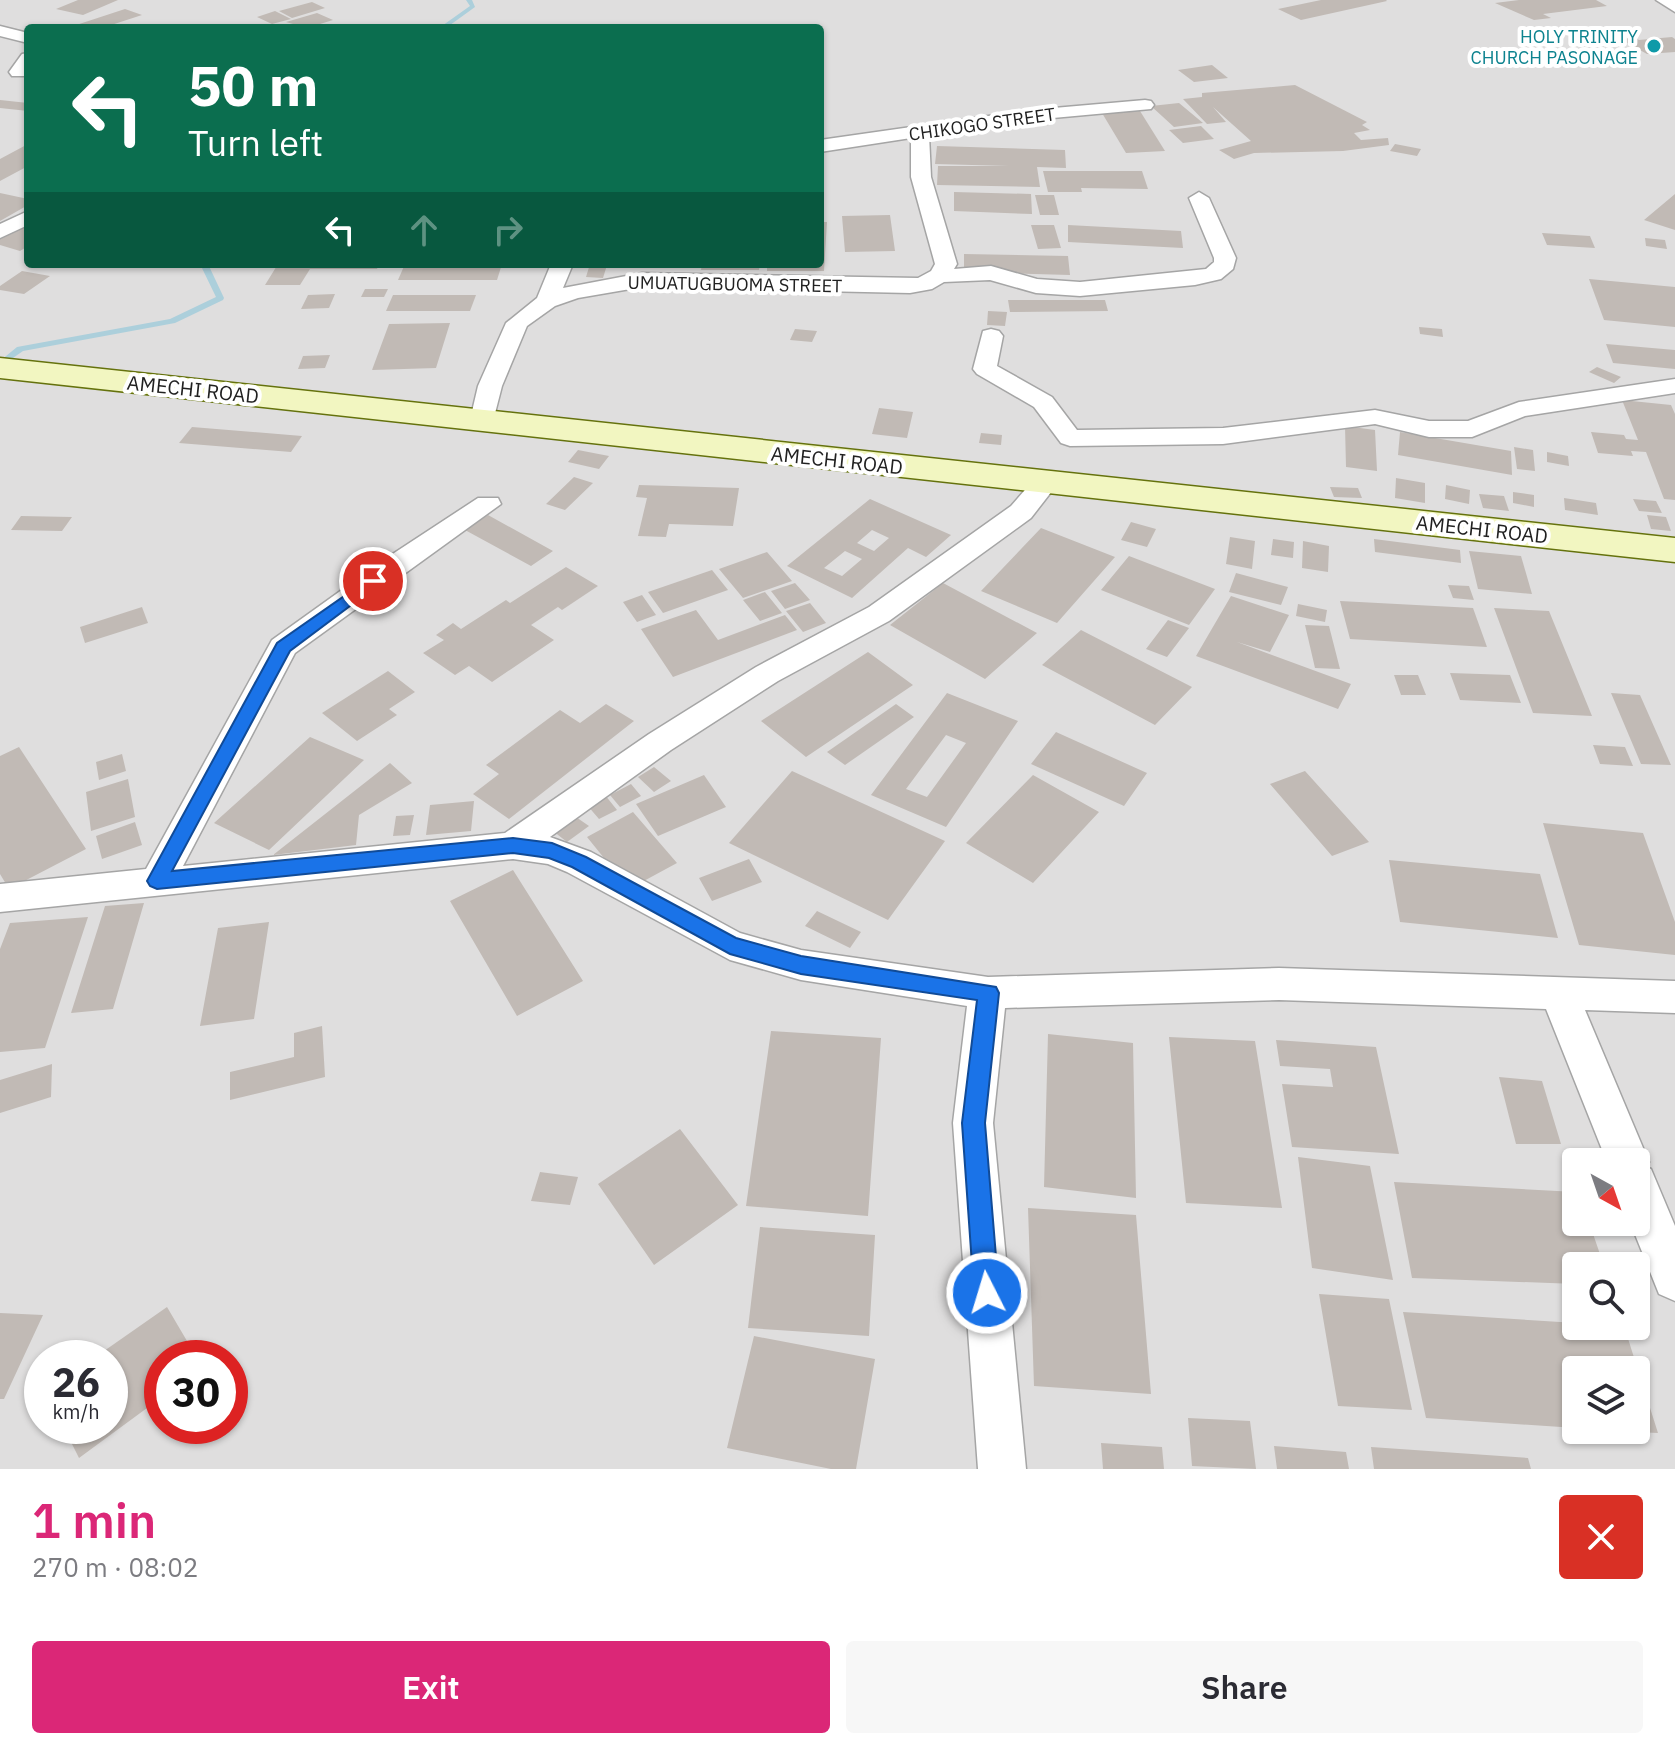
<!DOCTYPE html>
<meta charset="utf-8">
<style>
body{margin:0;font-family:"IBM Plex Sans",sans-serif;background:#f7f7f7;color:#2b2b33;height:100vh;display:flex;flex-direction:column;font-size:30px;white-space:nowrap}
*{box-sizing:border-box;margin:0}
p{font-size:26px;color:#7c7c81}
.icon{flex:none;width:44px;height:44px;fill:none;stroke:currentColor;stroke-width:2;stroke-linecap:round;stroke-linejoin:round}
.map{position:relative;height:1469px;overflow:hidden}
.drawer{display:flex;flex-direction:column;background:#fff;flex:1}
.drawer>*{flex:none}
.hud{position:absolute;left:24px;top:24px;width:800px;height:244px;border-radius:8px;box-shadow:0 2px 6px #0004;background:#0b6e4f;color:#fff;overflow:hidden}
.needle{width:52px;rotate:140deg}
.controls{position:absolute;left:1562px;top:1148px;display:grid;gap:16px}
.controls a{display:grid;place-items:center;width:88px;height:88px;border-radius:8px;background:#fff;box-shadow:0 2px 6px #0004;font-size:40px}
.speed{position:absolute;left:24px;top:1340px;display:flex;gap:16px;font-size:40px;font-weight:700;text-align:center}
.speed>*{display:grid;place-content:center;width:104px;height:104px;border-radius:50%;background:#fff;box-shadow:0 2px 6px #0004;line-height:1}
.speed small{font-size:20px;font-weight:400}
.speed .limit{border:12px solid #d22;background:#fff;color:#111}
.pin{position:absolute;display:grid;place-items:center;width:68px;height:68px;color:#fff;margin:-34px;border:4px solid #fff;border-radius:50%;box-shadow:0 2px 8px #0007}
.me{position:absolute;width:88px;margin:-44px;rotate:355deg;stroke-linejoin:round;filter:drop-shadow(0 0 6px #0008)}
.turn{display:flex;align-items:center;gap:28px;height:168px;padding:0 32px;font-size:36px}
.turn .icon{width:104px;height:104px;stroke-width:2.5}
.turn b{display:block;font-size:56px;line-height:68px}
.lanes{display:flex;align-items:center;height:76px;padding:0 32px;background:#0003;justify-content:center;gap:40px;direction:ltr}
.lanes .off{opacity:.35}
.round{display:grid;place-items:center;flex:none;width:84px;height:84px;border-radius:8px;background:#f7f7f7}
.summary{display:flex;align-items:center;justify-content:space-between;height:136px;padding:0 32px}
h1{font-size:48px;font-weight:600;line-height:60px;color:#db2777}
.cta{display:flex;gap:16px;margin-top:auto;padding:16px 32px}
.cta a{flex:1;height:92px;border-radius:8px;background:#db2777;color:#fff;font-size:32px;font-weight:600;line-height:92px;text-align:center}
.cta a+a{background:#f7f7f7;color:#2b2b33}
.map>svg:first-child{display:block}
.residential{fill:#dfdede;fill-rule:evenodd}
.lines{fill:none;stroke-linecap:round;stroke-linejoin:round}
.stream{fill:#accfdb;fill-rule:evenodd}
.building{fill:#c1bab5;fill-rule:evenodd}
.street-casing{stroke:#a5a5a5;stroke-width:3}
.secondary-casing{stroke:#65720d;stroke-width:3}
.street{fill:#fff;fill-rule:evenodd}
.secondary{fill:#f2f6c1;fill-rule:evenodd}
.route{fill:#1a73e8;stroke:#114b97;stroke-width:2}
.culture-dot{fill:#0f9aa8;stroke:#fff;stroke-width:3}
.labels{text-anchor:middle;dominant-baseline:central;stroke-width:8;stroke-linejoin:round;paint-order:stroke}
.far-culture-label{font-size:18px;fill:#0d838f;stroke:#fff;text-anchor:end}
.far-street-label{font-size:18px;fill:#212121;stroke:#fff}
.street-label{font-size:20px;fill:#212121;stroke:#fff}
</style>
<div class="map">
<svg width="1675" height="1469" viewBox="0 0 1675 1469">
<rect width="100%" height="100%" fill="#f0eee8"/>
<path class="residential" d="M0 0H1675V1469H0ZM28 28H820V264H28ZM1576 1162H1636V1222H1576ZM1576 1266H1636V1326H1576ZM42 1358H110V1426H42ZM162 1358H230V1426H162ZM1576 1370H1636V1430H1576Z"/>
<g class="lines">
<path class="stream" d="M466 0H472L475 7 446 28H439L470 6Z
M200 264H208L224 298 223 300 175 323 23 351 0 367V361L17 347 170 319 216 297Z"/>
</g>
<path class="building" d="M78 0H118L83 15 56 9Z
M1321 0H1386L1387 1 1301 20 1278 9Z
M1519 0H1596L1607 6 1543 14 1551 18 1534 20 1495 3Z
M312 2 325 8 292 18 279 11Z
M125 9 142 15 102 28H67Z
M275 11 291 19 272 24 257 17Z
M317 13 333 20 307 28 286 22Z
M1634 37 1639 40 1672 37 1675 39V52L1647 54 1620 39Z
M1212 65 1228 78 1194 82 1178 70Z
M1295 85 1367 122 1362 125 1370 130 1354 133 1361 140 1388 138 1389 145 1343 151 1254 153 1234 159 1219 150 1251 141 1213 107 1226 122 1207 124 1183 99 1202 97V93Z
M0 100 28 103V111L0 108Z
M1179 103 1203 123 1174 127 1151 106Z
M1140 111 1165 151 1126 153 1102 113Z
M1041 117 1049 125 1025 128 1017 121Z
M1201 126 1214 139 1183 143 1169 130Z
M28 144V166L0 181V159Z
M1395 144 1421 149 1417 156 1390 151Z
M937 146 1065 150 1066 168 1037 167 1040 187 937 185 938 166H1009L935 164Z
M1043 171H1142L1148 189 1081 188 1082 192H1048Z
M954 192 1031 194 1032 214 954 211Z
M0 193 28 199V205L0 221Z
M1675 194V230L1644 220Z
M1035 195H1054L1059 215H1040Z
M890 215 895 251 845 252 842 216Z
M820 222H827L824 271H767V264H820Z
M28 224V246L20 251 0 245V239Z
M1031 225H1054L1061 248 1038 249Z
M1068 225 1181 231 1183 248 1068 242Z
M1542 233 1590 236 1595 248 1547 245Z
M1645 238 1665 240 1667 249 1646 246Z
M964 254 1068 256 1070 275 964 272Z
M278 264H379L377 269H310L300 285H265Z
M405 264H502L497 280H398Z
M590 264 607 265 603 278 586 277Z
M702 264H760L759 270H701Z
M22 271 50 276 24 294 0 290V286Z
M1589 279 1675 287V327L1604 320Z
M365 289H388L384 297H361Z
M335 294 329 308 301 309 308 295Z
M393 295H476L470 311H386Z
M1008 300H1105L1108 311 1010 312Z
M988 311 1007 312 1005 326 987 325Z
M450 323 436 368 372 370 389 324Z
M1419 327 1442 329 1443 337 1420 334Z
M795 329 817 331 812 342 790 340Z
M1606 344 1675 350V369L1613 363Z
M330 355 325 368 298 369 303 356Z
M1597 367 1621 377 1614 383 1589 372Z
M1622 400 1671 405 1675 414V500L1664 499 1646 452 1631 451 1633 456 1598 453 1591 432 1624 435 1626 439 1638 440Z
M879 408 913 412 907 438 872 434Z
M1345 426 1375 430 1377 471 1346 467Z
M192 427 302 436 291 452 179 443Z
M1400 432 1511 451 1512 475 1398 455Z
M981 433 1002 435 1001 445 979 443Z
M1514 447 1533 450 1535 471 1517 469Z
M578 450 609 456 599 469 568 462Z
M1547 452 1568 456 1569 466 1547 462Z
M574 477 593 483 565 510 546 504Z
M1396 478 1425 483V503L1395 498Z
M639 485 739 488 733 526 669 524 666 537 638 536 647 498 636 497Z
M1446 485 1470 490 1469 504 1445 499Z
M1330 487 1358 488 1362 498 1334 497Z
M1513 492 1534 495V507L1513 503Z
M1479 494 1504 496 1509 511 1483 508Z
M1564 498 1596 503 1598 515 1565 510Z
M870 499 951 535 926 557 908 548 852 598 787 566ZM872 530 889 538 874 551 857 543ZM845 551 862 559 842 576 824 568Z
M1633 499 1656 501 1662 513 1639 511Z
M488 515 553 551 531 566 465 530Z
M1647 515 1666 517 1671 531 1651 529Z
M21 516 72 517 62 531 11 530Z
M1131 522 1156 529 1147 547 1121 540Z
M1041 528 1115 557 1057 623 981 591Z
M1230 537 1255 541 1252 569 1226 564Z
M1273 539 1294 542 1293 558 1271 555Z
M1374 539 1460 550 1461 563 1375 552Z
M1303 541 1329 546 1328 572 1302 568Z
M1469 551 1521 556 1532 594 1478 589Z
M767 552 792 581 743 598 719 569Z
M1129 556 1215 589 1189 625 1101 590Z
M566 567 598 586 562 610 558 607 531 625 554 640 492 682 469 666 455 675 423 653 444 640 436 635 453 623 461 629 506 600 510 603Z
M712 570 728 590 663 613 648 592Z
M1236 573 1288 587 1281 605 1229 592Z
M795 583 810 600 785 609 771 591Z
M943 583 1037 633 985 679 890 625Z
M1448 585 1469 586 1474 600 1453 598Z
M765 592 782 613 760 621 743 600Z
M642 595 656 615 637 622 623 602Z
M1231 596 1289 615 1270 652 1237 642 1351 684 1338 709 1196 656Z
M1340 601 1473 608 1487 647 1350 639Z
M810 603 826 623 803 632 786 611Z
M1298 604 1327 610 1325 622 1296 616Z
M142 607 148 623 85 643 80 627Z
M1494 608 1549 611 1592 716 1533 713Z
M696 610 718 640 785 615 797 630 673 677 641 629Z
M1168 620 1189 628 1167 657 1146 649Z
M1305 625 1329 626 1340 669 1315 668Z
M1081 630 1192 687 1155 725 1042 665Z
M868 652 913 685 806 757 761 721Z
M388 671 415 692 389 709 397 715 357 741 322 713Z
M1450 673 1510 675 1521 703 1460 700Z
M1394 675H1418L1426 695H1401Z
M947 693 1018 721 946 827 871 795ZM946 735 966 743 927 797 906 789Z
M1611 693 1640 695 1671 765 1641 764Z
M606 704 634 721 509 819 473 794 499 774 486 765 560 710 580 723Z
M896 704 914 717 845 765 827 752Z
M1056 732 1147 773 1124 806 1031 764Z
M310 737 364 760 269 850 214 823Z
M1593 745 1625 747 1633 766 1600 764Z
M19 747 86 849 9 889 0 874V756Z
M122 754 126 771 99 780 96 762Z
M390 763 412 783 359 815 356 845 273 855Z
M654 767 671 781 654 792 638 777Z
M792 771 945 841 888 920 729 843Z
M1305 771 1369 842 1332 856 1270 784Z
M704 775 726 807 658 836 636 804Z
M1033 775 1099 812 1033 883 966 843Z
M128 779 135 817 91 831 86 792Z
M631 784 641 796 620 807 610 795Z
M605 795 617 810 599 819 587 805Z
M474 801 471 831 426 835 430 805Z
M633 812 677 863 629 889 587 837Z
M414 815 410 835 393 836 396 816Z
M573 815 589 826 567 842 553 831Z
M135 822 142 845 102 859 96 836Z
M1543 823 1643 833 1675 922V955L1579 945Z
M749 859 762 882 712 901 699 878Z
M1389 860 1540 874 1558 938 1400 922Z
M513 870 583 981 517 1016 450 901Z
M144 903 113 1009 71 1013 105 906Z
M817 911 861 932 850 948 805 926Z
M88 917 45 1048 0 1052V949L10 923Z
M269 922 254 1019 200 1026 218 928Z
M322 1026 325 1077 230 1100V1072L294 1057V1033Z
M771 1031 881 1038 868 1216 746 1206Z
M1048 1034 1133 1043 1136 1198 1044 1187Z
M1169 1037 1255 1041 1282 1208 1186 1203Z
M1276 1040 1376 1047 1399 1154 1292 1147 1282 1084 1333 1087 1330 1069 1280 1066Z
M52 1064 51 1097 0 1113V1080Z
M1499 1077 1542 1081 1561 1144H1516Z
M680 1129 738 1205 654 1265 598 1184Z
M1298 1157 1370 1166 1393 1280 1312 1268Z
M540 1172 578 1177 570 1205 531 1201Z
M1394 1182 1576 1192V1222H1589L1604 1266H1576V1284L1412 1278Z
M1028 1208 1136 1215 1151 1394 1034 1386Z
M760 1227 875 1235 869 1336 748 1328Z
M1319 1294 1389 1299 1412 1410 1338 1406Z
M167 1307 197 1358H162V1397L79 1458 63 1426H110V1358H94Z
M1403 1312 1576 1323V1326H1624L1658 1433 1636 1432V1370H1576V1428L1426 1418Z
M0 1313 43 1315 4 1399H0Z
M754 1336 875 1359 856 1469H831L727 1448Z
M1188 1418 1250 1421 1256 1469 1192 1466Z
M1101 1443 1162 1447 1164 1469H1103Z
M1274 1446 1346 1452 1349 1469H1277Z
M1371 1447 1528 1458 1531 1469H1374Z"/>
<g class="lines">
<g class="street-casing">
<path id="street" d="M1656 0H1675V12Z
M0 26 28 33V43L0 36Z
M28 53V70L24 76H12L9 72 22 54Z
M1145 100 1151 101 1154 105 1151 109 1031 120 929 135 931 177 957 264 954 269 991 266 1037 279 1080 282 1206 269 1214 262V258L1189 198 1199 192 1209 198 1236 258 1233 269 1221 279 1195 285 1080 296 1036 293 990 280 944 282 932 289 910 293 642 287 578 298 555 306 527 326 502 386 492 425H474L470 420 478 386 506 323 537 298 551 264H573L563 288 642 273 918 278 931 271 935 264 911 177V138L820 152V140L1031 110Z
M28 211V225L0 238V224Z
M991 329 999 331 1003 336 997 366 1052 397 1077 430 1223 428 1375 410 1429 421H1468L1519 402 1675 379V393L1525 416 1472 437H1429L1375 424 1223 444 1070 446 1061 443 1034 407 977 374 973 369 983 331Z
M1046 474 1055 476 1059 482 1031 518 889 621 778 681 671 750 550 837 591 852 740 933 801 950 988 977 1279 968 1675 981V1013L1585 1010 1649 1162 1646 1167 1651 1169 1675 1226V1301L1659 1294 1630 1222H1636V1162H1607L1546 1009 1279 1000 1005 1008 993 1123 1026 1469H978L953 1123 967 1006 801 980 730 960 567 872 548 864 513 859 0 912V884L146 869 272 640 385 559 478 498H498L501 504 295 653 183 866 505 833 649 734 756 667 869 607 1011 506 1037 476Z"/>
</g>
<g class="secondary-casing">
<path id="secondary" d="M0 358 1675 538V562L0 378Z"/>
</g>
<use href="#street" class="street"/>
<use href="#secondary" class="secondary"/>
</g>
<path class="route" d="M373 576 378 578V585L290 651 172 871 513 838 552 843 586 857 736 938 801 956 996 987 999 993 985 1123 999 1293 996 1302 987 1305 978 1302 974 1293 962 1123 977 1000 801 974 730 954 572 867 549 858 513 853 157 889 150 886 147 881 277 643Z"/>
<circle class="culture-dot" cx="1654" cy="46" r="8"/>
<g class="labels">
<g class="far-culture-label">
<text x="1638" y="36">HOLY TRINITY<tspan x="1638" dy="21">CHURCH PASONAGE</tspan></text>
</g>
<g class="far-street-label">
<text transform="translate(982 124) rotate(-8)">CHIKOGO STREET</text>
<text transform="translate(735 284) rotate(1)">UMUATUGBUOMA STREET</text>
</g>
<g class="street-label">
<text transform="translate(193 389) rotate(6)">AMECHI ROAD</text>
<text transform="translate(837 460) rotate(6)">AMECHI ROAD</text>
<text transform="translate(1482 529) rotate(6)">AMECHI ROAD</text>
</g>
</g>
</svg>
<div class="controls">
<a><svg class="needle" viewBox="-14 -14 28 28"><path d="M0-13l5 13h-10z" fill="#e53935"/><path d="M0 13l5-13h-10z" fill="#7c7c81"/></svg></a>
<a><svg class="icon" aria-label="search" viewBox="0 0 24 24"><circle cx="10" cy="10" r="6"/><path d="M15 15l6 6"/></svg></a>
<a><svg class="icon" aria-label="layers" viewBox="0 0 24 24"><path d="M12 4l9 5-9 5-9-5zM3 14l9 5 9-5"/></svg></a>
</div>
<div class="speed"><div>26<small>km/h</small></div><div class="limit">30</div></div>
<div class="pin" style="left:373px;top:581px;background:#d93025"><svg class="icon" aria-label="arrive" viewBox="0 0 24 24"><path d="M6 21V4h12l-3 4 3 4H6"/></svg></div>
<svg class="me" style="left:987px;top:1293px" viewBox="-20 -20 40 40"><circle r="17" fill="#1a73e8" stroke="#fff" stroke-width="3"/><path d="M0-11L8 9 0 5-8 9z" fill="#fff"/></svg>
<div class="hud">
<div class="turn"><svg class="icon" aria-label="left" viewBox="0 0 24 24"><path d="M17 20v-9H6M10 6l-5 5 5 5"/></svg><div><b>50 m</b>Turn left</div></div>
<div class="lanes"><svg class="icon" aria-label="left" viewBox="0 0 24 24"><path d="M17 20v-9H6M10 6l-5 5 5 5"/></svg><svg class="icon off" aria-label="ahead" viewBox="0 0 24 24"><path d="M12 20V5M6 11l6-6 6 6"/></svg><svg class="icon off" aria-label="right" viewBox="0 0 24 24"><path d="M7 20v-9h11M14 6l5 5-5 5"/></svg></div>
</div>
</div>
<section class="drawer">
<div class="summary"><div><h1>1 min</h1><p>270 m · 08:02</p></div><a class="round" style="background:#d93025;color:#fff"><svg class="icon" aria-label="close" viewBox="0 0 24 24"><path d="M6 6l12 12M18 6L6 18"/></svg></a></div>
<div class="cta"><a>Exit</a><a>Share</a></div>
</section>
